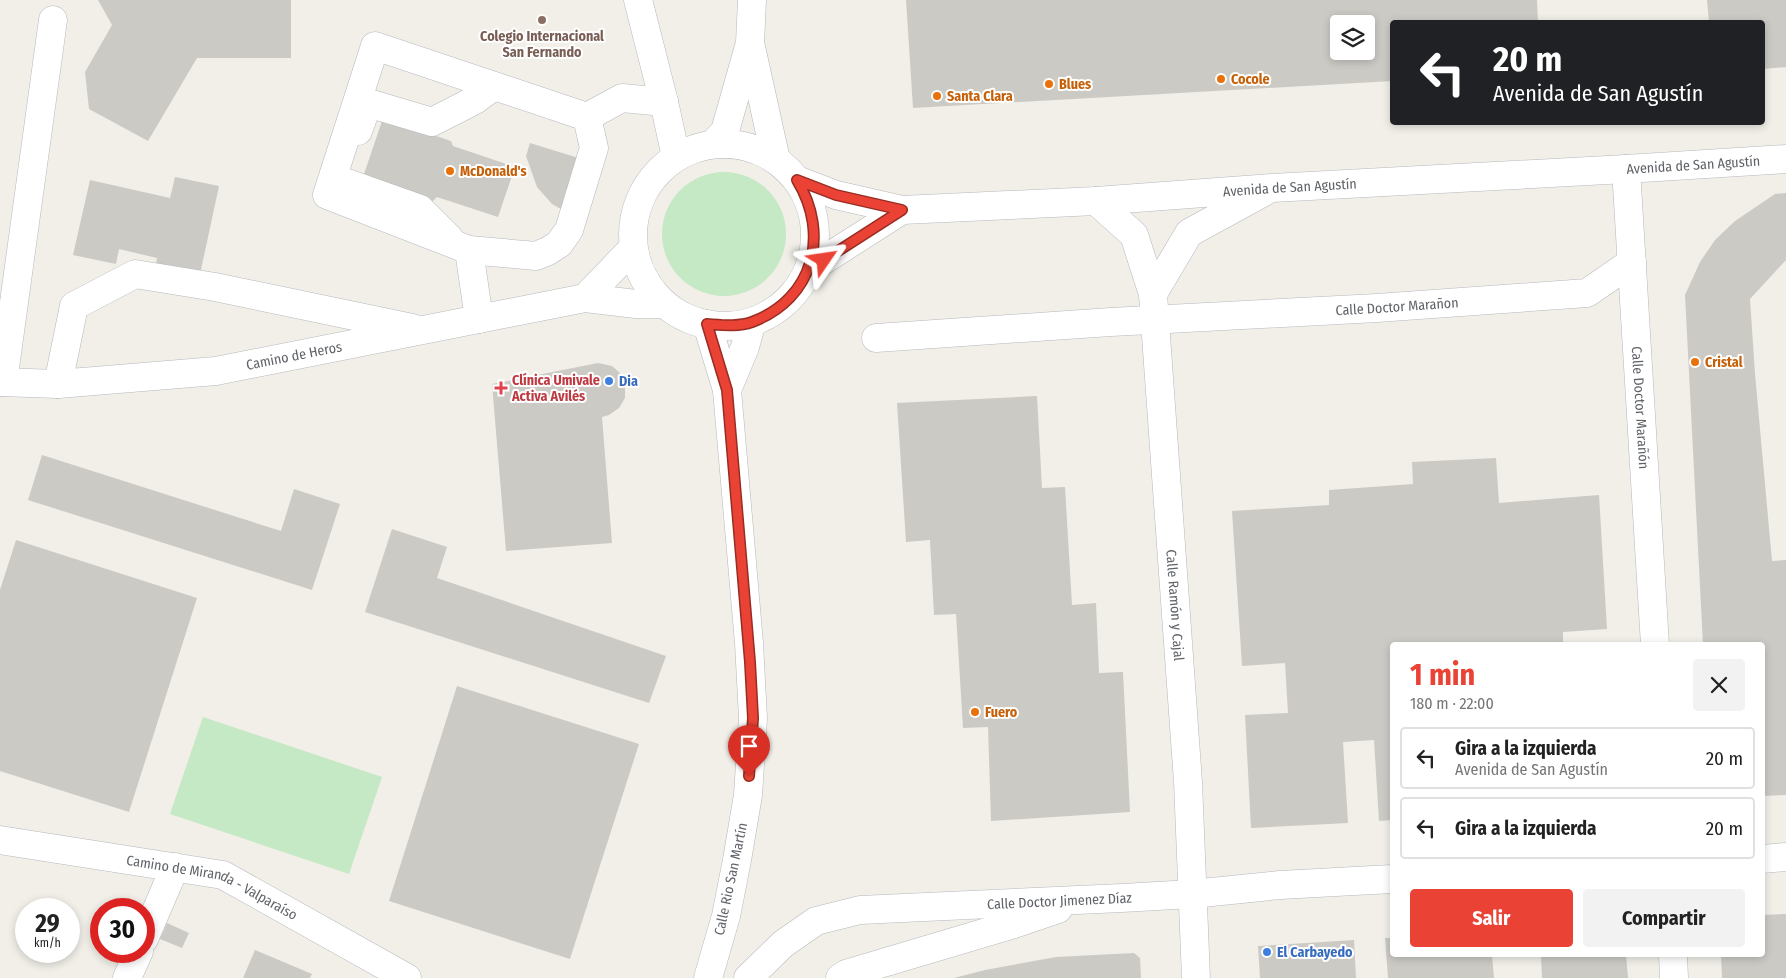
<!DOCTYPE html>
<html lang="es">
<meta charset="utf-8">
<style>
body{margin:0;font-family:"Fira Sans Condensed",sans-serif;background:#f2f2f2;color:#222;height:100vh;display:flex;flex-direction:column;font-size:19px;white-space:nowrap}
*{box-sizing:border-box;margin:0}
p{font-size:16px;color:#767676}
.icon{flex:none;width:28px;height:28px;fill:none;stroke:currentColor;stroke-width:2;stroke-linecap:round;stroke-linejoin:round}
.map{position:relative;flex:1;overflow:hidden}
.sheet{position:absolute;left:1390px;top:642px;width:375px;height:315px;display:flex;flex-direction:column;background:#fff;border-radius:5px;box-shadow:0 2px 8px #0003}
.sheet>*{flex:none}
.banner{position:absolute;left:1390px;top:20px;width:375px;height:105px;border-radius:5px;box-shadow:0 2px 8px #0003;background:#202124;color:#fff;overflow:hidden}
.fabs{position:absolute;left:1330px;top:15px;display:grid;gap:10px}
.fabs a{display:grid;place-items:center;width:45px;height:45px;border-radius:5px;background:#fff;box-shadow:0 2px 8px #0003;font-size:25px}
.speed{position:absolute;left:15px;top:898px;display:flex;gap:10px;font-size:25px;font-weight:700;text-align:center}
.speed>*{display:grid;place-content:center;width:65px;height:65px;border-radius:50%;background:#fff;box-shadow:0 2px 8px #0003;line-height:1}
.speed small{font-size:12px;font-weight:400}
.speed .limit{border:8px solid #d22;background:#fff;color:#111}
.pin{position:absolute;display:grid;place-items:center;width:42px;height:42px;color:#fff;margin:-51px -21px;border-radius:50% 50% 50% 0;rotate:-45deg;box-shadow:0 0 5px #0007}
.pin .icon{rotate:45deg}
.me{position:absolute;width:55px;margin:-28px;rotate:58deg;stroke-linejoin:round;filter:drop-shadow(0 0 4px #0008)}
.turn{display:flex;align-items:center;gap:18px;height:105px;padding:0 20px;font-size:22px}
.turn .icon{width:65px;height:65px;stroke-width:2.5}
.turn b{display:block;font-size:35px;line-height:42px}
.round{display:grid;place-items:center;flex:none;width:52px;height:52px;border-radius:5px;background:#f2f2f2}
.head{display:flex;align-items:center;justify-content:space-between;height:85px;padding:0 20px}
h1{font-size:30px;font-weight:700;line-height:38px;color:#ea4335}
.action{display:flex;gap:10px;margin-top:auto;padding:10px 20px}
.action a{flex:1;height:58px;border-radius:5px;background:#ea4335;color:#fff;font-size:20px;font-weight:700;line-height:58px;text-align:center}
.action a+a{background:#f2f2f2;color:#222}
ul{padding:0;list-style:none}
li{display:flex;align-items:center;gap:15px;height:62px;margin:0 10px 8px;padding:0 10px;border:2px solid #e0e0e0;border-radius:5px}
li div{flex:1}
li b{display:block;font-size:19px}
li em{font-style:normal}
.map>svg:first-child{display:block}
.green{fill:#c5e8c5}
.building{fill:#cccac5;fill-rule:evenodd}
.lines{fill:none;stroke-linecap:round;stroke-linejoin:round}
.minor-casing{stroke:#b5b8bc;stroke-width:29}
.minor{stroke:#fff;stroke-width:28}
.route-casing{stroke:#982c22;stroke-width:12}
.route{stroke:#ea4335;stroke-width:9}
.education-dot{fill:#8d6e63;stroke:#fff;stroke-width:2}
.food-dot{fill:#e8710a;stroke:#fff;stroke-width:2}
.shop-dot{fill:#3f7fe0;stroke:#fff;stroke-width:2}
.health-dot{fill:#e0444e;stroke:#fff;stroke-width:2}
.labels{text-anchor:middle;dominant-baseline:central;stroke-width:4;stroke-linejoin:round;paint-order:stroke}
.education-label{font-size:14px;font-weight:bold;fill:#785e54;stroke:#fff}
.food-label{font-size:14px;font-weight:bold;fill:#c56008;stroke:#fff;text-anchor:start}
.street-label{font-size:14px;fill:#5f6368;stroke:#fff}
.health-label{font-size:14px;font-weight:bold;fill:#be3a42;stroke:#fff;text-anchor:start}
.shop-label{font-size:14px;font-weight:bold;fill:#366cbe;stroke:#fff;text-anchor:start}
</style>
<div class="map">
<svg width="1786" height="978" viewBox="0 0 1786 978">
<rect width="100%" height="100%" fill="#f1efe8"/>
<path class="green" d="M662 234a62 62 0 1 1 124 0a62 62 0 1 1-124 0Z
M203 717 382 777 349 874 170 814Z"/>
<path class="building" d="M98 0H291V58H197L148 141 89 109 85 72 112 25Z
M906 0H1537L1538 22H1392V81L913 108ZM1339 24H1366V51H1339Z
M1707 0H1786V67L1762 69V22H1709Z
M383 118 451 141 453 146 515 167 498 217 437 197 433 201 363 177Z
M530 143 585 160 568 213 552 204 537 187 526 156Z
M175 177 219 186 199 279 155 270 157 258 119 249 116 264 73 255 90 180 170 198Z
M1786 193V260L1750 299 1755 374 1772 561 1786 560V795L1762 796V645H1703L1685 295 1700 262 1715 240 1735 221 1775 194Z
M598 363 612 366 619 372 625 382V398L619 408 609 415 602 417 612 543 506 551 492 384Z
M1037 396 1042 488 1065 487 1072 605 1096 603 1099 673 1123 672 1130 812 991 821 988 727 963 728 956 614 934 615 930 540 906 542 897 403Z
M42 455 281 531 294 489 340 504 312 590 28 500Z
M1496 458 1499 503 1599 495 1607 629 1563 632V645H1392V820L1379 821 1374 740 1343 742 1348 823 1251 828 1245 715 1288 713 1285 663 1242 666 1232 511 1329 505V490L1413 484 1412 462Z
M392 529 447 547 437 578 666 656 649 703 365 612Z
M16 540 197 598 129 812 0 771V590Z
M457 686 639 744 570 959 389 901Z
M1786 914V978H1722L1721 955H1762V915Z
M167 923 189 933 182 948 160 939Z
M1385 938H1392V955H1492L1494 978H1388Z
M1354 940 1356 978H1260L1258 946Z
M255 950 312 974 310 978H243Z
M1134 953 1140 958 1141 978H954L985 970 1056 957Z
M1541 955H1626L1628 978H1542Z"/>
<g class="lines">
<g class="minor-casing">
<g id="minor">
<path d="M638 0 664 102 676 157"/>
<path d="M375 46 587 117 594 148 569 230 559 244 548 251 536 256 469 250 327 195Z"/>
<path d="M751 47 776 160"/>
<path d="M587 117 622 98 664 102"/>
<path d="M358 131 368 103 432 122 475 100 494 86"/>
<path d="M713 144 725 131 750 43 752 0"/>
<circle cx="724" cy="235" r="91"/>
<path id="s1" d="M1626 169 1655 645"/>
<path id="s2" d="M797 180 836 195 902 210 1096 201 1272 188 1626 169 1786 159"/>
<path d="M344 182 420 209 449 238"/>
<path id="s3" d="M1096 201 1134 235 1153 294 1188 782 1196 978"/>
<path d="M469 250 479 319"/>
<path d="M808 270 902 210"/>
<path d="M1153 294 1189 233 1264 192"/>
<path d="M585 298 633 248"/>
<path d="M707 324 727 390 749 643 753 718 748 795 737 860 726 916 708 978"/>
<path id="s4" d="M876 338 1111 322 1377 308 1587 293 1632 262"/>
<path id="s5" d="M0 382 58 384 216 371 585 298 636 304H664"/>
<path d="M3 382 53 20"/>
<path d="M58 384 74 306 135 274 215 287 412 328"/>
<path d="M727 390 745 347 752 322"/>
<path id="s6" d="M0 840 223 875 407 978"/>
<path d="M1762 859 1786 857"/>
<path d="M144 939 175 867"/>
<path d="M1673 955 1674 978"/>
<path d="M127 978 139 951"/>
<path id="s7" d="M748 978 783 944 816 921 860 910 1122 898 1192 894 1280 885 1392 879"/>
<path d="M840 978 846 974 1014 924 1058 909"/>
</g>
</g>
<use href="#minor" class="minor"/>
</g>
<g class="lines">
<g class="route-casing">
<path id="route" d="M749 776 753 718 750 662 727 390 707 324C722 325 738 327 752 322 814 299 830 234 797 180L836 195 902 210 824 260"/>
</g>
<use href="#route" class="route"/>
</g>
<circle class="education-dot" cx="542" cy="20" r="5"/>
<g class="food-dot">
<circle cx="1221" cy="79" r="5"/>
<circle cx="1049" cy="84" r="5"/>
<circle cx="937" cy="96" r="5"/>
<circle cx="450" cy="171" r="5"/>
<circle cx="1695" cy="362" r="5"/>
<circle cx="975" cy="712" r="5"/>
</g>
<g class="shop-dot">
<circle cx="609" cy="381" r="5"/>
<circle cx="1267" cy="952" r="5"/>
</g>
<path class="health-dot" d="M498.5 380.5h5v5h5v5h-5v5h-5v-5h-5v-5h5z"/>
<g class="labels">
<g class="education-label">
<text x="542" y="36">Colegio Internacional<tspan x="542" dy="16">San Fernando</tspan></text>
</g>
<g class="food-label">
<text x="1231" y="79">Cocole</text>
<text x="1059" y="84">Blues</text>
<text x="947" y="96">Santa Clara</text>
<text x="460" y="171">McDonald's</text>
<text x="1705" y="362">Cristal</text>
<text x="985" y="712">Fuero</text>
</g>
<g class="street-label">
<text stroke="none"><textPath href="#s2" startOffset="902">Avenida de San Agustín</textPath></text>
<text stroke="none"><textPath href="#s2" startOffset="498">Avenida de San Agustín</textPath></text>
<text stroke="none"><textPath href="#s4" startOffset="522">Calle Doctor Marañon</textPath></text>
<text stroke="none"><textPath href="#s5" startOffset="296">Camino de Heros</textPath></text>
<text stroke="none"><textPath href="#s1" startOffset="239">Calle Doctor Marañón</textPath></text>
<text stroke="none"><textPath href="#s3" startOffset="425">Calle Ramón y Cajal</textPath></text>
<text transform="translate(731 879) rotate(-78)">Calle Rio San Martín</text>
<text stroke="none"><textPath href="#s6" startOffset="219">Camino de Miranda - Valparaíso</textPath></text>
<text stroke="none"><textPath href="#s7" startOffset="334">Calle Doctor Jimenez Díaz</textPath></text>
</g>
<g class="health-label">
<text x="512" y="380">Clínica Umivale<tspan x="512" dy="16">Activa Avilés</tspan></text>
</g>
<g class="shop-label">
<text x="619" y="381">Dia</text>
<text x="1277" y="952">El Carbayedo</text>
</g>
</g>
</svg>
<div class="fabs">
<a><svg class="icon" aria-label="layers" viewBox="0 0 24 24"><path d="M12 4l9 5-9 5-9-5zM3 14l9 5 9-5"/></svg></a>
</div>
<div class="speed"><div>29<small>km/h</small></div><div class="limit">30</div></div>
<div class="pin" style="left:749px;top:776px;background:#d93025"><svg class="icon" aria-label="arrive" viewBox="0 0 24 24"><path d="M6 21V4h12l-3 4 3 4H6"/></svg></div>
<svg class="me" style="left:824px;top:260px" viewBox="-20 -20 40 40"><path d="M0-17L14 15 0 8-14 15z" fill="#ea4335" stroke="#fff" stroke-width="4"/></svg>
<div class="banner">
<div class="turn"><svg class="icon" aria-label="left" viewBox="0 0 24 24"><path d="M17 20v-9H6M10 6l-5 5 5 5"/></svg><div><b>20 m</b>Avenida de San Agustín</div></div>
</div>
<section class="sheet">
<div class="head"><div><h1>1 min</h1><p>180 m · 22:00</p></div><a class="round"><svg class="icon" aria-label="close" viewBox="0 0 24 24"><path d="M6 6l12 12M18 6L6 18"/></svg></a></div>
<ul>
<li><svg class="icon" aria-label="left" viewBox="0 0 24 24"><path d="M17 20v-9H6M10 6l-5 5 5 5"/></svg><div><b>Gira a la izquierda</b><p>Avenida de San Agustín</p></div><em>20 m</em></li>
<li><svg class="icon" aria-label="left" viewBox="0 0 24 24"><path d="M17 20v-9H6M10 6l-5 5 5 5"/></svg><div><b>Gira a la izquierda</b></div><em>20 m</em></li>
</ul>
<div class="action"><a>Salir</a><a>Compartir</a></div>
</section>
</div>
